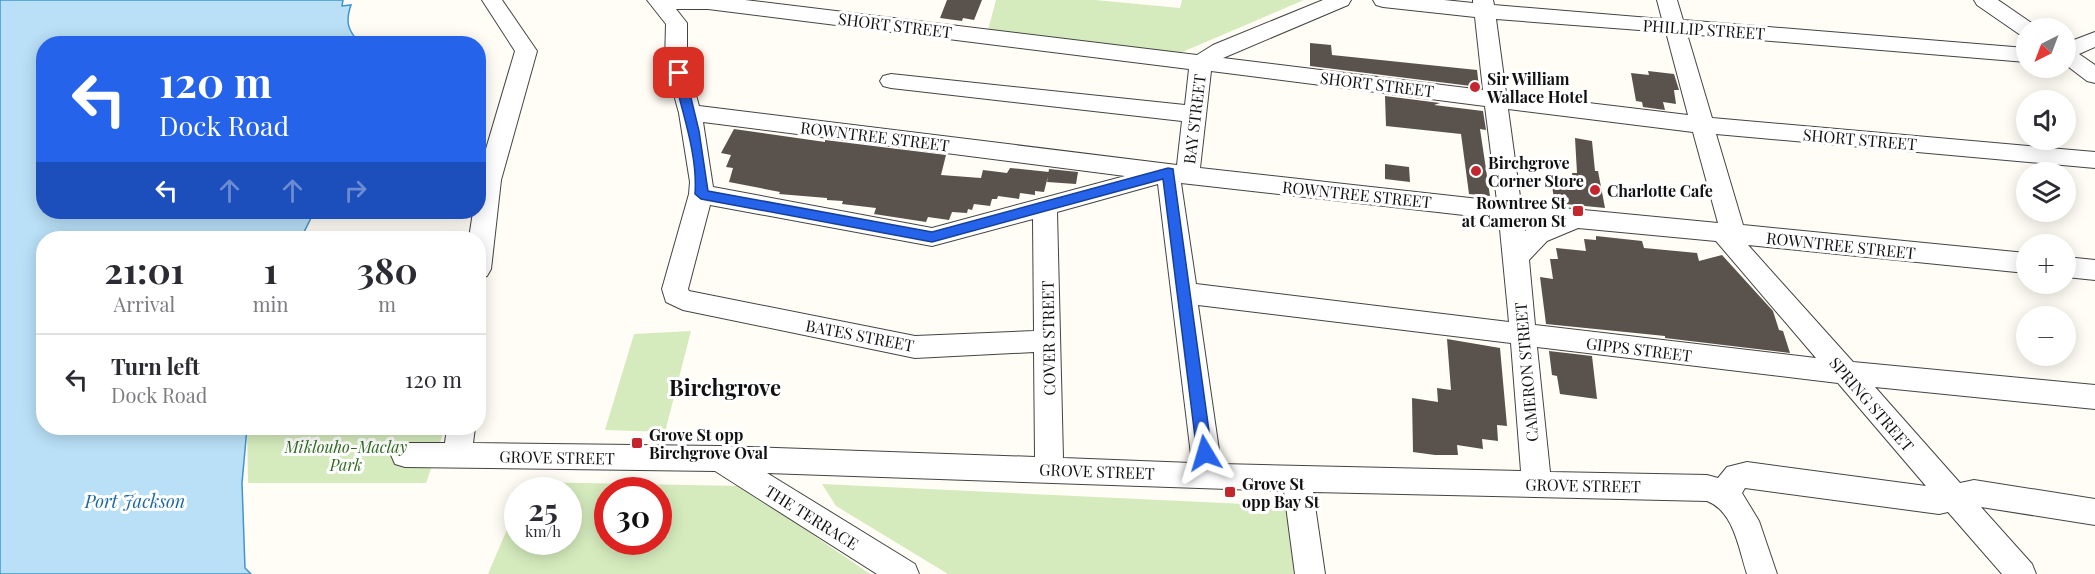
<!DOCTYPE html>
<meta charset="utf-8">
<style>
body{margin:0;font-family:"Playfair Display",serif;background:#f7f7f7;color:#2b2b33;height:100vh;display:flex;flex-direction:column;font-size:22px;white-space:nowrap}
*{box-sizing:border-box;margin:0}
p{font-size:20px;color:#7c7c81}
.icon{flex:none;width:33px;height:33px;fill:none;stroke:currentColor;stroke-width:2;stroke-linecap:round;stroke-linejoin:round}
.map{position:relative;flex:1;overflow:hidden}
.drawer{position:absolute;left:36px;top:231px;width:450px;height:204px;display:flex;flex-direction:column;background:#fff;border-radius:24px;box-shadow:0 3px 15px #0003}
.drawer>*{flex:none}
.hud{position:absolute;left:36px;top:36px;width:450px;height:183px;border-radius:24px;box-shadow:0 3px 15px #0003;background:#2563eb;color:#fff;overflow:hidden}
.needle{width:39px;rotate:222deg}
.tools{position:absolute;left:2016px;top:18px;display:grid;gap:12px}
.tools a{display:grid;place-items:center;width:60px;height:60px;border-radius:50%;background:#fff;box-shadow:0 3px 15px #0003;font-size:30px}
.speed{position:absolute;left:504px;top:477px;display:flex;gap:12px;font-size:30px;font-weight:700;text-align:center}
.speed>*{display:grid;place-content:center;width:78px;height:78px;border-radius:50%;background:#fff;box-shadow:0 3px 15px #0003;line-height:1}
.speed small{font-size:15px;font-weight:400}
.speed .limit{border:9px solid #d22;background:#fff;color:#111}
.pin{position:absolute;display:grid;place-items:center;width:51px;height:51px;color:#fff;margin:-26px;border-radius:12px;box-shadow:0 3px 9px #0006}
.me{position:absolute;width:66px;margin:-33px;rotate:353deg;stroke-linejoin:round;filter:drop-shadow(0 0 4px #0008)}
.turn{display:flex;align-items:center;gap:21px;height:126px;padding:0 24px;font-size:27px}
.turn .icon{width:78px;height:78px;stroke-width:2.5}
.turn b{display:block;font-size:42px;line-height:51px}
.lanes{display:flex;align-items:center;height:57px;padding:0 24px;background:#0003;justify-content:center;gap:30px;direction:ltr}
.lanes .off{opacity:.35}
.eta{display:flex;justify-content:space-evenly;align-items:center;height:102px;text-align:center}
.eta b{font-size:36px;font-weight:700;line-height:42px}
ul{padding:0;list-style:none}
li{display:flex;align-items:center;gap:18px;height:90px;padding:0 24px;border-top:2px solid #e1e1e2}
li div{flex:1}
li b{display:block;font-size:22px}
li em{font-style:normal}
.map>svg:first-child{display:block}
.green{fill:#d5ebbd;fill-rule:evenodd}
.water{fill:#b9e0f7;stroke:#3f96cf;stroke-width:1.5}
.building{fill:#5a524d}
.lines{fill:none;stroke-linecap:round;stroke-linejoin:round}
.minor-casing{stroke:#444;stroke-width:2}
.minor{fill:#fff;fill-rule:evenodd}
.route{fill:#2563eb;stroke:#184099;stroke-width:1.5}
.poi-dot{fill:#c4262e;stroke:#fff;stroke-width:2}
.labels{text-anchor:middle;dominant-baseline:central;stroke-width:6;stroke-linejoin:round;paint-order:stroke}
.street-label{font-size:16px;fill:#111;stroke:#fff}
.poi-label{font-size:16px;font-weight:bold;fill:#111;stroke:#fff;text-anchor:start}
.park-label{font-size:16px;font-style:italic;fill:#2f6b1f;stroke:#fff}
.water-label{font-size:18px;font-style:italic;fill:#1768a6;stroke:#fff}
.district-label{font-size:22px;font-weight:bold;fill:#111;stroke:#fff}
</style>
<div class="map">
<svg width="2095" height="574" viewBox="0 0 2095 574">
<rect width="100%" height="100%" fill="#fffdf5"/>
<path class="green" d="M996 0H1095L1180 8 1182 0H1304L1180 53 988 30Z
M691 331 665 432 605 430 634 334Z
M247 428H445L426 483H248Z
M528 482 742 486 870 574H488L517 506 518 542H568V490H524ZM608 490H658V542H608Z
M822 484 1287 506 1294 574H948L836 506Z"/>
<path class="water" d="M0 0H343L342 6 351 5C345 22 348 31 360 43L44 44V212H314L301 238H44V428H247L242 483 245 568 251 574H0Z"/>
<path class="building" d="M947 0H982L974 20 963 18 962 21 940 18Z
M1310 43 1331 45 1332 55 1477 70 1479 87 1310 66Z
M1648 71 1674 74 1679 90H1674L1676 104 1663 102 1665 110 1643 107 1642 102 1636 101 1631 73 1649 75Z
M1385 96 1440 103 1434 105 1483 111 1486 130 1480 129 1490 196 1469 194 1461 134 1386 126Z
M734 129 825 142V140L946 155 941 175 981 178 983 170 1007 173 1010 168 1049 172 1044 192 1035 191V195L1020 193 1019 199 998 196 997 199H992L990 206 974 204 972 210 968 209 967 213 952 212 949 220 928 217 926 222 874 214 876 208 842 204 843 201 827 200V198L779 194 780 192 729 182 733 168 726 167 731 155 721 153Z
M1575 138 1592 141 1595 171H1598L1605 208 1555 203 1550 176 1573 179 1572 173H1577Z
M1385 164 1409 167 1410 182 1385 179Z
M1049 169 1078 172 1076 184 1047 182Z
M1596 236 1642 241 1644 248 1697 253 1699 261 1722 255 1773 311 1779 330 1783 331 1790 353 1665 338V336L1546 324 1540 277 1553 279 1550 259H1558L1556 248 1586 251 1584 239 1596 240Z
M1447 339 1500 348 1507 426 1497 425 1498 441 1482 439 1483 449 1457 445 1458 455H1435L1413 452 1412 398 1438 402 1437 388 1451 390Z
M1549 351 1592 356 1597 399 1560 394 1557 376 1552 375Z"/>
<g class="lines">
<g class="minor-casing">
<path id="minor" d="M482 0H502L537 51 501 180 491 269 487 276 478 279V238H469L473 212H478V176L515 51Z
M647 0H745L1197 55 1213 45 1323 0H1351L1348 5 1223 58 1483 90 1475 17 1383 7 1376 5 1373 0H1444L1473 3V0H1493L1494 5 1662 19 1657 0H1677L1683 20 2026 48V62L1687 34 1712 118 2095 152V168L1716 134 1743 225 2026 253V273L1748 245 1853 362 2095 385V409L1875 387 1960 483 1974 480 2095 499V525L1981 507 2032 564 2036 574H2002L1948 512 1939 514 1745 488 1742 493 1759 521 1777 574H1747C1739 550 1734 511 1707 501L1313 492 1325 574H1295L1284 491 767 473 915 564 919 574H877L715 471 405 467 395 464 391 455 395 446 405 443H445L447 428H475L473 443 719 446 1035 457 1034 352 915 358 683 310 666 302 662 289 689 194 690 182 679 113 665 62 666 24ZM676 9H708L1189 69 1185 105 891 74 883 76 880 81 883 86 891 88 1182 121 1177 165 699 106 687 62V23ZM1496 19 1666 32 1688 115 1506 93ZM1211 71 1485 106 1497 201 1200 168ZM1508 109 1693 132 1718 223 1521 204ZM703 122 1125 176 932 228 713 187ZM1181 183 1499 219 1509 322 1196 284ZM1158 184 1192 463 1063 458 1057 212ZM710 205 932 246 1033 219 1034 331 915 336 689 291 688 289ZM1523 222 1537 223 1525 231ZM1578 228 1716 241 1816 358 1535 325 1529 260 1547 241ZM1198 305 1511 343 1521 471 1221 464ZM1537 347 1838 383 1926 486 1747 462 1727 467 1718 478 1707 475 1550 472Z
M1974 0H1998L2033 24 2036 28H2026V36L2019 34 1977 5Z
M2095 32V47L2079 54 2095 65V83L2087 81 2066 65V43Z
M2066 257 2095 260V280L2066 277Z"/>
</g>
<use href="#minor" class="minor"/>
</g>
<path class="route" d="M679 69 685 73 699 131 708 191 932 232 1168 168 1173 169 1212 453 1210 458 1205 460 1199 458 1197 453 1163 179 932 242 701 199 695 194C698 155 682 112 673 73Z"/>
<g class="poi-dot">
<circle cx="1475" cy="87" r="6"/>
<circle cx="1476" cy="171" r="6"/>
<circle cx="1595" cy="190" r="6"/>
<rect x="1572" y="205" width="12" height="12" rx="3"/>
<rect x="631" y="437" width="12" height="12" rx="3"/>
<rect x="1224" y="486" width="12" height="12" rx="3"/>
</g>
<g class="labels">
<g class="street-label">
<text transform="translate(895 25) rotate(7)">SHORT STREET</text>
<text transform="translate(1704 29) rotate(4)">PHILLIP STREET</text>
<text transform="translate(1377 84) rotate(7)">SHORT STREET</text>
<text transform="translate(1194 119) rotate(-83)">BAY STREET</text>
<text transform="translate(875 136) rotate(7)">ROWNTREE STREET</text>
<text transform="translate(1860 139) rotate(5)">SHORT STREET</text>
<text transform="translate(1357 194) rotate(6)">ROWNTREE STREET</text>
<text transform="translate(1841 245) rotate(6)">ROWNTREE STREET</text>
<text transform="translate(860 335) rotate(11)">BATES STREET</text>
<text transform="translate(1048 338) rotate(-91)">COVER STREET</text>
<text transform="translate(1639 349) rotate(7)">GIPPS STREET</text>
<text transform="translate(1526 372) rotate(-95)">CAMERON STREET</text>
<text transform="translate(1872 404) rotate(49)">SPRING STREET</text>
<text transform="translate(557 457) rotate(1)">GROVE STREET</text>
<text transform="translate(1097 471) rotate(2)">GROVE STREET</text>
<text transform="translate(1583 485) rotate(1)">GROVE STREET</text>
<text transform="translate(812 517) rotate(32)">THE TERRACE</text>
</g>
<g class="poi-label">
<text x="1487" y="78">Sir William<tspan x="1487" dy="18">Wallace Hotel</tspan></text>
<text x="1488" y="162">Birchgrove<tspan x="1488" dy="18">Corner Store</tspan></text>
<text x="1607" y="190">Charlotte Cafe</text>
<text x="1566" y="202" text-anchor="end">Rowntree St<tspan x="1566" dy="18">at Cameron St</tspan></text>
<text x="649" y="434">Grove St opp<tspan x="649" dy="18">Birchgrove Oval</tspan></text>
<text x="1242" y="483">Grove St<tspan x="1242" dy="18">opp Bay St</tspan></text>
</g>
<g class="park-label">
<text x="346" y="446">Miklouho-Maclay<tspan x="346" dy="18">Park</tspan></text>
</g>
<g class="water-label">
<text x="135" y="501">Port Jackson</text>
</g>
<g class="district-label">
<text x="725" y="387">Birchgrove</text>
</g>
</g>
</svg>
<div class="tools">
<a><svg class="needle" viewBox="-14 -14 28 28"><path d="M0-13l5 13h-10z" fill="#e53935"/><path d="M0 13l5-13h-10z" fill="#7c7c81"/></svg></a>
<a><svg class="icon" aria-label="sound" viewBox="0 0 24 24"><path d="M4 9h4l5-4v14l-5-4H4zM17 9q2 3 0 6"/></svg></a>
<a><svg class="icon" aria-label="layers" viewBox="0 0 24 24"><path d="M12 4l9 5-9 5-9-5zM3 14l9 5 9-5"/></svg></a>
<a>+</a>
<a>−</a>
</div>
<div class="speed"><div>25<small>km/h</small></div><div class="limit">30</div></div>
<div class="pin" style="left:679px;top:73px;background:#d93025"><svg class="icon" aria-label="arrive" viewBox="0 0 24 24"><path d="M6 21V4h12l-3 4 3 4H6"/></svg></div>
<svg class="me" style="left:1205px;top:453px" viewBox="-20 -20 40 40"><path d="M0-17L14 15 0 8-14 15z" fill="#2563eb" stroke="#fff" stroke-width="4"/></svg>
<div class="hud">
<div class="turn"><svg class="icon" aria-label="left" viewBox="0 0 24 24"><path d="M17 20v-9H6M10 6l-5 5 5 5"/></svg><div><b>120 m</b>Dock Road</div></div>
<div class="lanes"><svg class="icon" aria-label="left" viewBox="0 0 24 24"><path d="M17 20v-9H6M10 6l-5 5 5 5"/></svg><svg class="icon off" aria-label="ahead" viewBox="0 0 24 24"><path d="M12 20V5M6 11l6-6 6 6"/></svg><svg class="icon off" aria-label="ahead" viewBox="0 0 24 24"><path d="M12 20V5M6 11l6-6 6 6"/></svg><svg class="icon off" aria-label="right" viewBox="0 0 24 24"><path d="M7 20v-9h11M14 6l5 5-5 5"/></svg></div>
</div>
<section class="drawer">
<div class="eta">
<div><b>21:01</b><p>Arrival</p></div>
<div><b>1</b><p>min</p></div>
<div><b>380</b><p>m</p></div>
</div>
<ul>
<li><svg class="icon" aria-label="left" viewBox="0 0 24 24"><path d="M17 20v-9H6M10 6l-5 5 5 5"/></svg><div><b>Turn left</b><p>Dock Road</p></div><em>120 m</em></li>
</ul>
</section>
</div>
